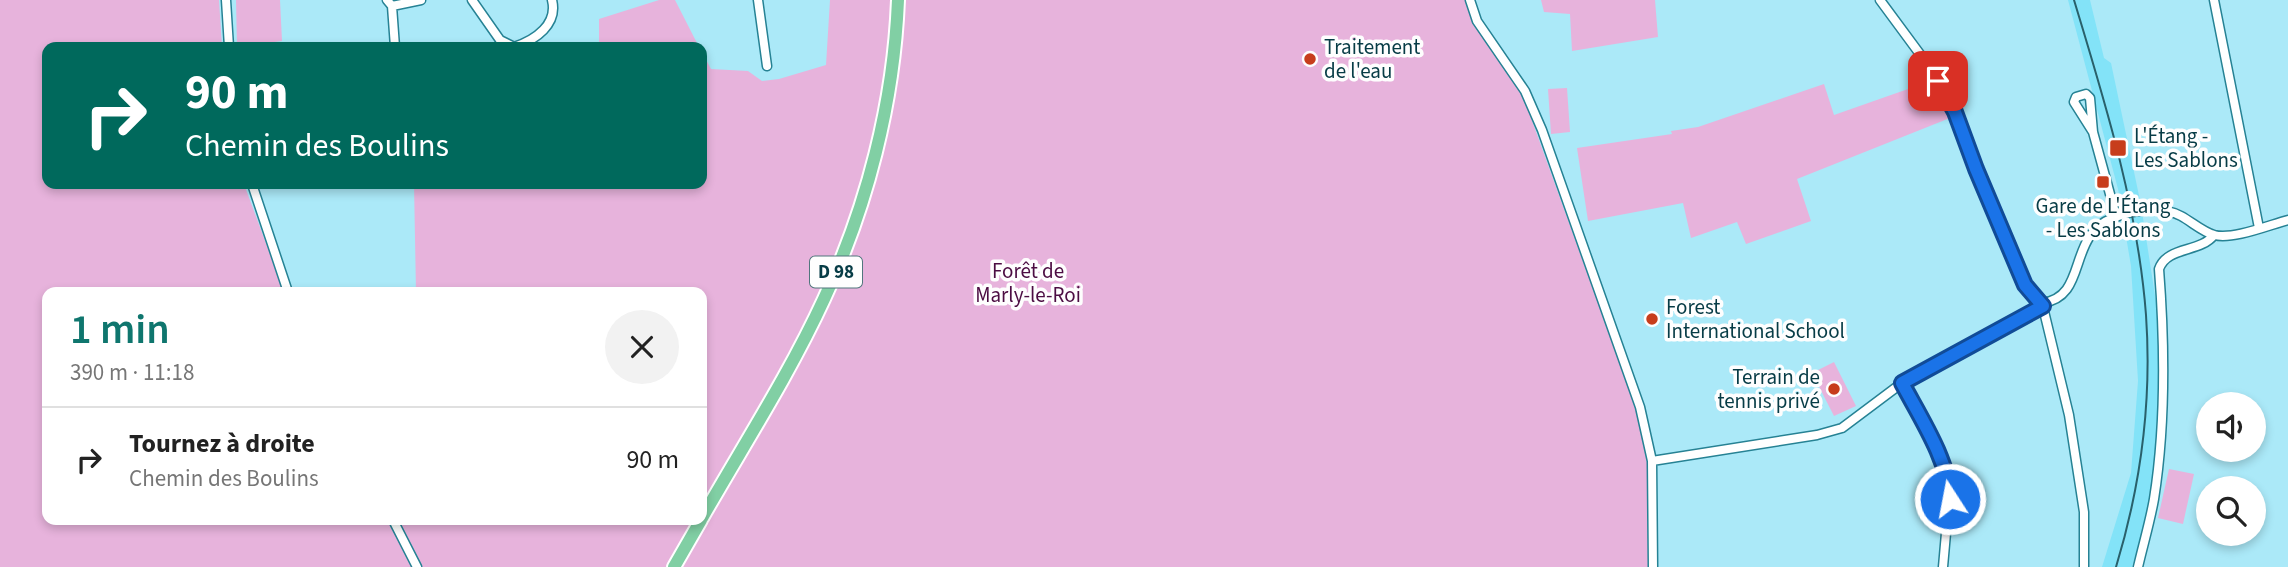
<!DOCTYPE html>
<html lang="fr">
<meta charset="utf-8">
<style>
body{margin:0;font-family:"Source Sans 3",sans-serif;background:#f2f2f2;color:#222;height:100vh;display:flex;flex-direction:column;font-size:26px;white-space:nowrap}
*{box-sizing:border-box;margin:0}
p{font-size:23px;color:#767676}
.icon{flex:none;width:38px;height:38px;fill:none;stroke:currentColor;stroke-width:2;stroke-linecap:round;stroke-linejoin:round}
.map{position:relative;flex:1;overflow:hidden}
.details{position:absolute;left:42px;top:287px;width:665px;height:238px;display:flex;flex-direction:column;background:#fff;border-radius:14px;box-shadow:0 4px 10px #0003}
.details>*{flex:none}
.hud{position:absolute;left:42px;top:42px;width:665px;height:147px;border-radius:14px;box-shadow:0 4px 10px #0003;background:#00695c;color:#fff;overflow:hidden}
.fabs{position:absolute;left:2196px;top:392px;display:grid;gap:14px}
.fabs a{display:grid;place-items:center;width:70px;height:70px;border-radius:50%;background:#fff;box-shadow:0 4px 10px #0003;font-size:35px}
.pin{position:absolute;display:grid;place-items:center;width:60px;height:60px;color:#fff;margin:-30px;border-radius:14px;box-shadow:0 4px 10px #0006}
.me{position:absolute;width:77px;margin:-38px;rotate:349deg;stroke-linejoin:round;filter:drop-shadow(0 0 5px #0008)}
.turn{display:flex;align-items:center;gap:24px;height:147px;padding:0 28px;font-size:32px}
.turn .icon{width:91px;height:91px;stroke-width:2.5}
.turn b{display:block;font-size:49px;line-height:60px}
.round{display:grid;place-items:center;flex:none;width:74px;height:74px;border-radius:37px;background:#f2f2f2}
.overview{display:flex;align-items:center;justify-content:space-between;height:119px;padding:0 28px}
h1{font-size:42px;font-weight:600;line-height:52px;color:#0f766e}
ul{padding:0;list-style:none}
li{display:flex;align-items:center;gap:21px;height:105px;padding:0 28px;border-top:2px solid #e0e0e0}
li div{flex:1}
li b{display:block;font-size:26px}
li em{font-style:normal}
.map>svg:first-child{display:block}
.built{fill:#83e3f8}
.green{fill:#e7b3dc}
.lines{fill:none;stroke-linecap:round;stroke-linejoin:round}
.minor-casing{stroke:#268294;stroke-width:11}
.primary-casing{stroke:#fff;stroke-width:16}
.minor{stroke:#fff;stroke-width:8}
.primary{stroke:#81cfa4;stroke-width:12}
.tram{stroke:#29606b;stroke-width:2}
.route-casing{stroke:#114b97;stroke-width:18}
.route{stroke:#1a73e8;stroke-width:12}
.poi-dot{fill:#c73d1c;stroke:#fefefe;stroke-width:2.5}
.labels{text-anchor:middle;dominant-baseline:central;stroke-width:7;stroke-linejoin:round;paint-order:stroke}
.shield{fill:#fefefe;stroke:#51767d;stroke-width:2}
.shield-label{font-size:19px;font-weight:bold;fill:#073c46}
.poi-label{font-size:21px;fill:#073c46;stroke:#fefefe;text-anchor:start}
.park-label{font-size:21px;fill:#4c0d43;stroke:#fefefe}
</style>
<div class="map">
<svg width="2288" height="567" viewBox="0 0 2288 567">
<rect width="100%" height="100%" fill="#abe9f8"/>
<path class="built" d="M2068 0H2090L2104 58 2111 63 2141 205 2161 334 2159 422 2150 502 2132 567H2102L2131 473 2138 381 2131 266 2118 189Z"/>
<path class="green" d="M0 0H219L222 47H47V184H244L284 292H47V520H702V292H416L414 184H702V52L711 69 748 71 762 81 779 79 826 65 830 0H1466L1471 16 1522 93 1636 408 1647 463 1648 567H0Z
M236 0H280L282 41 237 47Z
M659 0H675L699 47H599V19Z
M1541 0H1655L1658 37 1572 51 1570 14 1544 12Z
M1928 82 1950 118 1797 179 1811 221 1746 244 1737 222 1691 238 1683 203 1588 221 1577 148 1672 134 1671 131 1698 127 1824 84 1834 115Z
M1567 88 1570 132 1551 134 1548 89Z
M1834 362 1856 406 1834 416 1812 373Z
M2169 469 2194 474 2183 524 2158 518Z"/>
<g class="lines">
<g class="minor-casing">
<path id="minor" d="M226 0 229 47
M387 0 392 6 395 47
M472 0 500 40 514 47C536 40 558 24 552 0
M758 0 767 66
M1470 0 1477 21 1525 91 1542 130 1640 407 1652 461 1653 567
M1880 0 1928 65 1948 97 2025 285 2031 294 2042 303
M2214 0 2259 228
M392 6 421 0
M2093 132 2074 102 2076 97 2086 94 2090 98 2093 132 2116 216
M252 184 288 292
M2042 303C2089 297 2066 236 2113 218 2133 210 2162 206 2181 216 2192 222 2203 232 2214 235 2233 240 2269 225 2288 220
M2042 303 2069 415 2084 512V567
M1902 383 1943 465 1950 488 1943 567
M1652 461 1817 435 1842 428 1902 383 2043 306
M393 520 417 567
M2138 567C2143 545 2150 522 2154 499 2166 423 2165 346 2159 269 2167 246 2200 253 2214 235"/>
</g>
<g class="primary-casing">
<path id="primary" d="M702 518C743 446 789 375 824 299 867 207 894 102 898 0
M674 567 701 520"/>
</g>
<use href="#minor" class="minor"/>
<use href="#primary" class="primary"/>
<path class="tram" d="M2074 0C2105 102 2138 208 2146 315 2152 401 2141 485 2116 567"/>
</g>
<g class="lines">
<g class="route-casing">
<path id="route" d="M1938 81 1955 112 1976 169 2025 285 2043 306 1902 383C1920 417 1949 461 1950 499"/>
</g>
<use href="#route" class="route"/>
</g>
<g class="poi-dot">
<circle cx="1310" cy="59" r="7"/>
<rect x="2109" y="139" width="18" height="18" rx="3.5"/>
<rect x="2096" y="175" width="14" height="14" rx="3.5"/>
<circle cx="1652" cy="319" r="7"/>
<circle cx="1834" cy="389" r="7"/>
</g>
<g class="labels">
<rect class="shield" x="810" y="256.5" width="52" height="31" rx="5"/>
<g class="shield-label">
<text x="836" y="272">D 98</text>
</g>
<g class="poi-label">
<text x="1324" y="47">Traitement<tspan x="1324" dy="24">de l'eau</tspan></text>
<text x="2134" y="136">L'Étang -<tspan x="2134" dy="24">Les Sablons</tspan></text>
<text x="2103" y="206" text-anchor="middle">Gare de L'Étang<tspan x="2103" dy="24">- Les Sablons</tspan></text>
<text x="1666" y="307">Forest<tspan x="1666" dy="24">International School</tspan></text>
<text x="1820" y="377" text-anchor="end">Terrain de<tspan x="1820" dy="24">tennis privé</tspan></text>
</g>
<g class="park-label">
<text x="1028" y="271">Forêt de<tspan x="1028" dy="24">Marly-le-Roi</tspan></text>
</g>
</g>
</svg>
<div class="fabs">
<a><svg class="icon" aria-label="sound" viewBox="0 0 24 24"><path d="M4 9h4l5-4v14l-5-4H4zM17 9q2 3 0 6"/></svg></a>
<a><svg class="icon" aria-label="search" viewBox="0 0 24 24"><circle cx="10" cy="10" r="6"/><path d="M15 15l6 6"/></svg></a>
</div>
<div class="pin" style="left:1938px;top:81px;background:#d93025"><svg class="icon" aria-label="arrive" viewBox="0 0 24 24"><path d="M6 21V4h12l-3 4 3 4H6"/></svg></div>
<svg class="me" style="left:1950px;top:499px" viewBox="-20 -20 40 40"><circle r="17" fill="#1a73e8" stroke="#fff" stroke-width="3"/><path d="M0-11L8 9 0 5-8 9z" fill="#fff"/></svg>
<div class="hud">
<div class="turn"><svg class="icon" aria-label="right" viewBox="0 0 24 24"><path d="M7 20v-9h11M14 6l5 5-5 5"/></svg><div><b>90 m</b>Chemin des Boulins</div></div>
</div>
<section class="details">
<div class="overview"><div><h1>1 min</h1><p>390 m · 11:18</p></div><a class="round"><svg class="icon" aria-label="close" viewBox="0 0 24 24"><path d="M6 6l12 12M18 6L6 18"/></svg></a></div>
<ul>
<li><svg class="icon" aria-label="right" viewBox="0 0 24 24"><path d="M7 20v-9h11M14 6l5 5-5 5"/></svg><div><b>Tournez à droite</b><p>Chemin des Boulins</p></div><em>90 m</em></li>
</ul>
</section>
</div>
